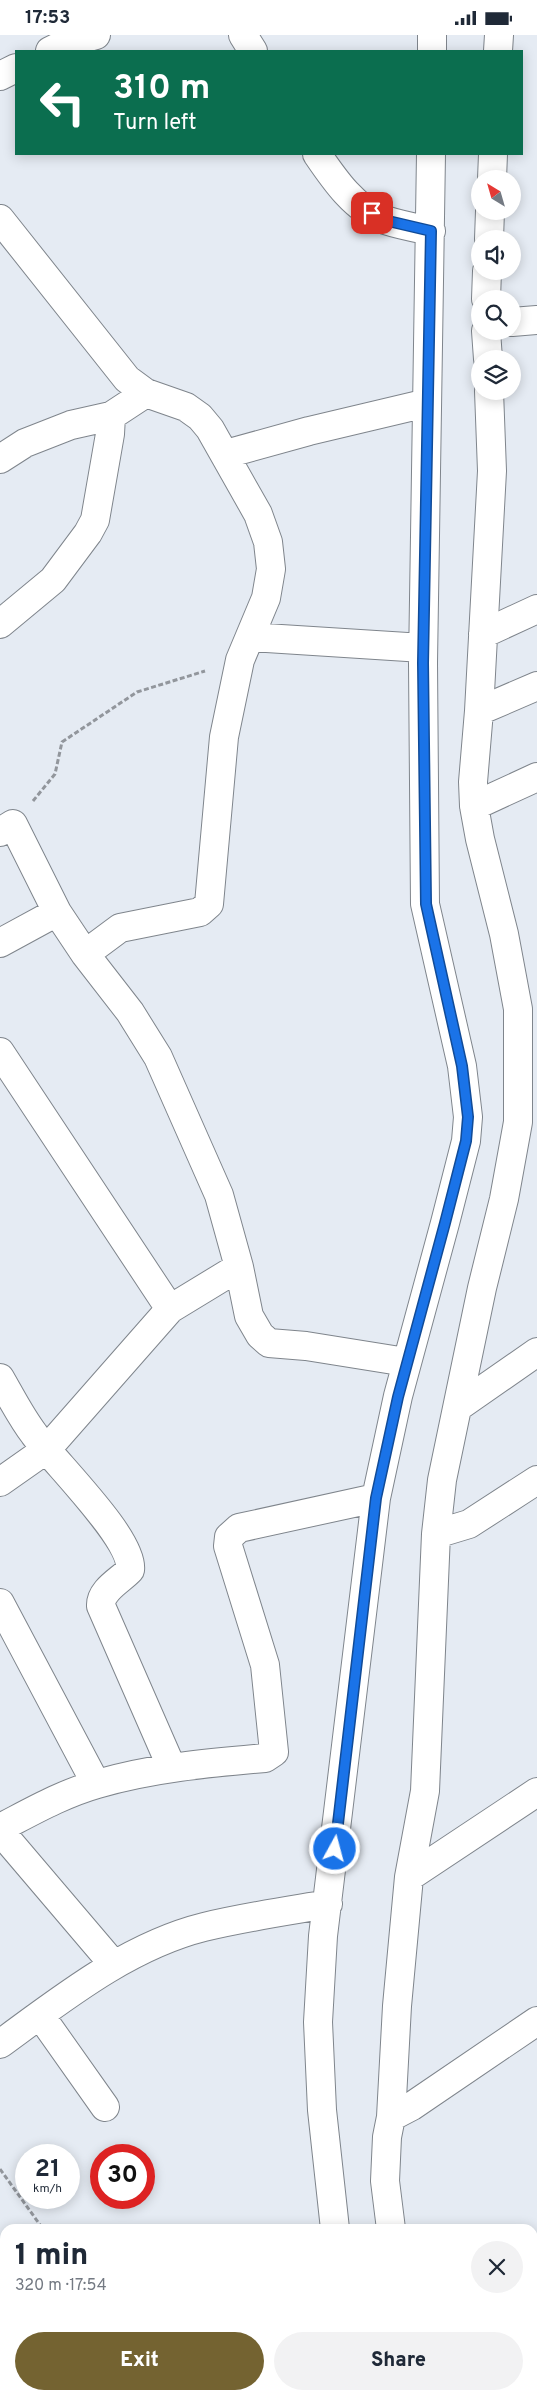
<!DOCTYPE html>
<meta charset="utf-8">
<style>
body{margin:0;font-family:Overpass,sans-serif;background:#f2f2f3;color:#1f2937;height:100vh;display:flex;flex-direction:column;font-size:19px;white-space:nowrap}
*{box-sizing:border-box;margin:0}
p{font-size:16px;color:#747a83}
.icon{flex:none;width:28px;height:28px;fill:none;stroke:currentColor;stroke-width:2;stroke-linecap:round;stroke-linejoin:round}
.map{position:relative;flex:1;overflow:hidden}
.details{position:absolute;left:0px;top:2189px;width:538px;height:176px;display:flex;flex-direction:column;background:#fff;border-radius:15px 15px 0 0;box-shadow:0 2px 12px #0003}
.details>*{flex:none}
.hud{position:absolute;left:15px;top:15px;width:508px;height:105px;border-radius:0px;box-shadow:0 2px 12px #0003;background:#0b6e4f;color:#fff;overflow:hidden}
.needle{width:32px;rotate:323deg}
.fabs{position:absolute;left:471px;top:135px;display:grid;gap:10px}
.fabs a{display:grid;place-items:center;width:50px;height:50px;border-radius:50%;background:#fff;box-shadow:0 2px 12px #0003;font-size:25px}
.speed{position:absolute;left:15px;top:2109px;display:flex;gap:10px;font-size:25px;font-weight:700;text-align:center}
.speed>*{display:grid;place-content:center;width:65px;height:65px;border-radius:50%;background:#fff;box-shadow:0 2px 12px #0003;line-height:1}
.speed small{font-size:12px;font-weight:400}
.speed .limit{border:8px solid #d22;background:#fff;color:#111}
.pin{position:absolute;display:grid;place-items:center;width:42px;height:42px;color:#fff;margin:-21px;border-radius:10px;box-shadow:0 2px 8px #0006}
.me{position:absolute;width:55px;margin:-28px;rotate:7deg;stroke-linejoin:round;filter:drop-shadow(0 0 4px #0008)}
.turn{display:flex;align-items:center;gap:18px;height:105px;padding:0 15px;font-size:22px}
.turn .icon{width:65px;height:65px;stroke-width:2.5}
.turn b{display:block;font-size:35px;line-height:42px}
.round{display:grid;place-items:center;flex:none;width:52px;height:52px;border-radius:26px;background:#f2f2f3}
.summary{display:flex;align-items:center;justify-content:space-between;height:85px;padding:0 15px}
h1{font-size:30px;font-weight:800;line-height:38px}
.primary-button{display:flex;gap:10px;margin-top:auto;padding:10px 15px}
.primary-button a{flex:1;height:58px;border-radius:30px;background:#746331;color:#fff;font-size:20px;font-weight:800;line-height:58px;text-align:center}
.primary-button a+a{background:#f2f2f3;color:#1f2937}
.status{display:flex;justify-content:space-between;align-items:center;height:35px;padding:0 25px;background:#fff;direction:ltr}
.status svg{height:14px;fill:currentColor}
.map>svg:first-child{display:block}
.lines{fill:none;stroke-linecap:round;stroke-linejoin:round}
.street-casing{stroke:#7f858c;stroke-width:30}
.path{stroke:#92969c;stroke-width:3;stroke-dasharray:5 2.5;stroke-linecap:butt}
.street{stroke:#fff;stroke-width:28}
.route-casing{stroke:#114b97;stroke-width:12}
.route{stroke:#1a73e8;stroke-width:9}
</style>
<div class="status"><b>17:53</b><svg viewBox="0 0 49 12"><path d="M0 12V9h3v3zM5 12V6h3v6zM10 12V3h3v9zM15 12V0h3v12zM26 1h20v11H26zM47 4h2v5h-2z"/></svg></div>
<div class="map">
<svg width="537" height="2364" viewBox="0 0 537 2364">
<rect width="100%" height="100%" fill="#e5ebf3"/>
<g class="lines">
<g class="street-casing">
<path id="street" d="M243 0 253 16
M50 16 64 9 96 0
M432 16V0
M498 16 499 0
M0 41 16 33
M317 119C334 144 355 175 385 185 400 190 416 193 431 196
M492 144 493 119
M0 184 127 344 146 358 186 372 200 382 210 394 258 479 268 507 271 534 266 563 240 625 224 702 209 869 200 877 120 893 85 919
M489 204 490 176
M486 264 487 236
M512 287 537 285
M486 296 488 324
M226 419 309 396 427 368
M0 424 25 408 71 390 111 381 146 358
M0 589 53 545 88 498 95 485 110 399 111 381
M483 599 537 574
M251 602 423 613
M479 676 537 651
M474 771 537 742
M0 797 13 789 57 877 85 919 130 977 158 1022 219 1160 239 1232 170 1274 47 1414 0 1447
M0 908 57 877
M0 1017 170 1274
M239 1232 249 1281 260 1300 269 1308 306 1311 406 1327
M0 1343C11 1362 21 1382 34 1399 53 1426 135 1505 130 1535 121 1545 100 1555 101 1571L171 1731
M458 1372 537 1317
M436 1499 469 1489 537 1445
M0 1568 96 1749
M0 1793C31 1777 62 1759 97 1749 152 1733 208 1728 265 1723L274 1717 265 1630 228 1511 229 1502 239 1493 376 1463
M0 1796 114 1930
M409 1842 537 1757
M40 1980 105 2072
M0 2009C63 1963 128 1911 204 1892 245 1882 287 1876 328 1869
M391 2082 412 2071 537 1986
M335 2194 322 2075 318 1987 323 1901 376 1463 398 1361 445 1188 466 1106 468 1082 462 1031 425 869 423 628 431 119
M391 2194 385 2146 387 2102 391 2082 397 1971 409 1842 425 1756 436 1499 442 1445 482 1253 504 1164 518 1087V974L504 899 480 804 474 771 473 747 479 676 492 436 489 356
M398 2360 401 2364
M475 2360 478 2364
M42 2364 47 2360
M301 2364 306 2360"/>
</g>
<path class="path" d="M33 766 55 739 62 707 137 657 205 636
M0 2134 43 2194"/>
<use href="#street" class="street"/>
</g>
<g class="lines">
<g class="route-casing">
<path id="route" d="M335 1814 376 1463 398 1362 445 1188 466 1106 468 1082 462 1031 426 869 423 628 431 196 384 185 372 178"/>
</g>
<use href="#route" class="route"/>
</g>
</svg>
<div class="fabs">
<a><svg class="needle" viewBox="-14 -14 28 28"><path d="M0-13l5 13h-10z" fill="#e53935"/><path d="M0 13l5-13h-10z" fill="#747a83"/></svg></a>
<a><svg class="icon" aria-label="sound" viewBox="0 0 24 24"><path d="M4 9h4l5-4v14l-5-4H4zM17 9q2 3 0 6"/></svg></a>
<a><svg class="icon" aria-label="search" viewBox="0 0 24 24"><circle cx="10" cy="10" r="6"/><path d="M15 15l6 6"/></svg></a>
<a><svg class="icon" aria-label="layers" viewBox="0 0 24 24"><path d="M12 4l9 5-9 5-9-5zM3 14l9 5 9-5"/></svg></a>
</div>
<div class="speed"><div>21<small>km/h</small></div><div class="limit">30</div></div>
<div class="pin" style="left:372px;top:178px;background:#d93025"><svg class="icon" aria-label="arrive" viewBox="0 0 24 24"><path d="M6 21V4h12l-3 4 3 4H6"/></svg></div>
<svg class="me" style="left:335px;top:1814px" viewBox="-20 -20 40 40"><circle r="17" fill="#1a73e8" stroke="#fff" stroke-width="3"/><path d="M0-11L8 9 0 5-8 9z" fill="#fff"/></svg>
<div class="hud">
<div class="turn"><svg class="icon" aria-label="left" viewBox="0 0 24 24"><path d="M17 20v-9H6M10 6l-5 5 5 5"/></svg><div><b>310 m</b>Turn left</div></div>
</div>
<section class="details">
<div class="summary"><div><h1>1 min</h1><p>320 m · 17:54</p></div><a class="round"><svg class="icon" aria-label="close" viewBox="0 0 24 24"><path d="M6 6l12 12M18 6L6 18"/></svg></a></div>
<div class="primary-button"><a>Exit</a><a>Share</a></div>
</section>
</div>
